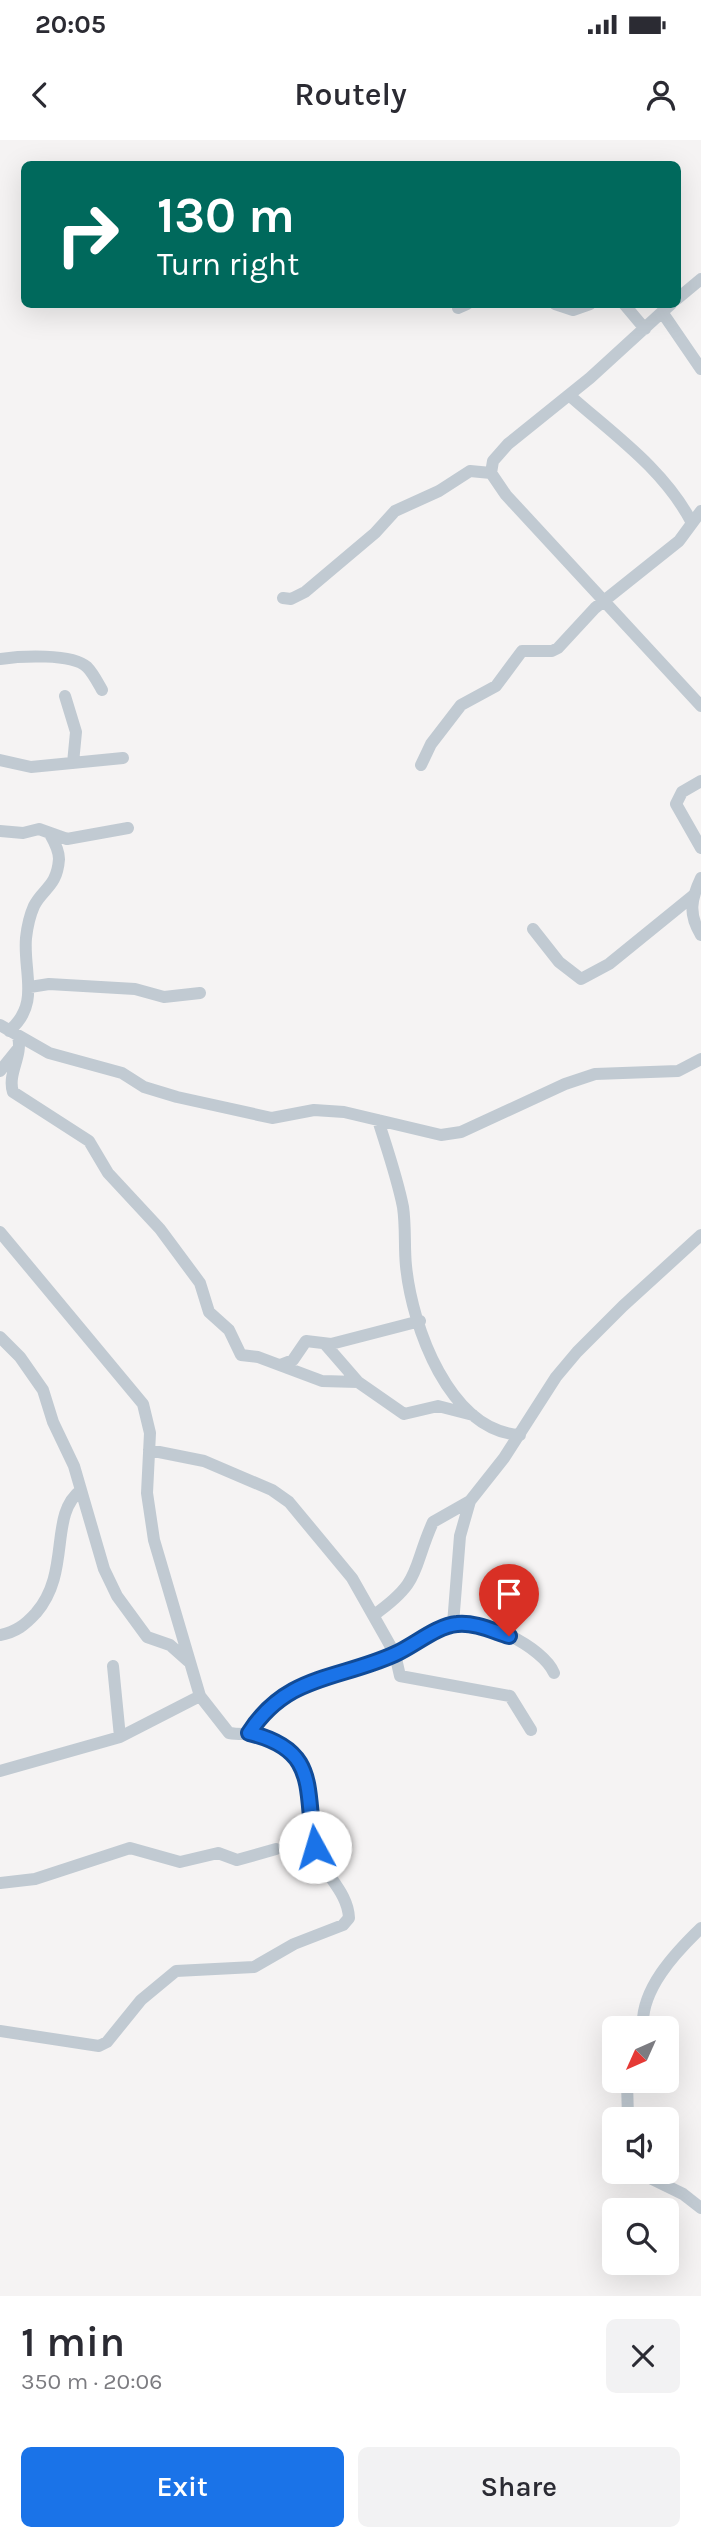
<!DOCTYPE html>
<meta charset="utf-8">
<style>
body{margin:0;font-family:Karla,sans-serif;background:#f2f2f3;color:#2b2b33;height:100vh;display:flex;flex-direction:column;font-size:26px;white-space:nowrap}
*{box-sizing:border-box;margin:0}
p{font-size:23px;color:#7c7c81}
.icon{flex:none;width:38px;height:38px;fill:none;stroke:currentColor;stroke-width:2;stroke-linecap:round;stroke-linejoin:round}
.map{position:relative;height:2156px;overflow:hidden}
.sheet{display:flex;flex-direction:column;background:#fff;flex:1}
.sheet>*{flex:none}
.hud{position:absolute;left:21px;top:21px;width:660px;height:147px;border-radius:10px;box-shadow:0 7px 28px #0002;background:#00695c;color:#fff;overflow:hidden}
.needle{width:46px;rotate:225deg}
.tools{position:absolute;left:602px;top:1876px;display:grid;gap:14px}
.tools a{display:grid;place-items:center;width:77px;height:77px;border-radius:10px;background:#fff;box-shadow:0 7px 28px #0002;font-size:35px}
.pin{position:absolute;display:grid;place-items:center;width:60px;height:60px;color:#fff;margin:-72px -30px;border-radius:50% 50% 50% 0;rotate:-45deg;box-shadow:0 0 7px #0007}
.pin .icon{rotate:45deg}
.me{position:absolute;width:77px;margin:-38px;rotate:354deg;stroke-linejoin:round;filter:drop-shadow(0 0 5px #0008)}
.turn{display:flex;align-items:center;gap:24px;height:147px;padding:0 21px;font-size:32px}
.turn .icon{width:91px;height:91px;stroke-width:2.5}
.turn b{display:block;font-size:49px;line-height:60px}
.round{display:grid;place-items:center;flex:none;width:74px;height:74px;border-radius:10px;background:#f2f2f3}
.headline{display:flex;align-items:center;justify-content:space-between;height:119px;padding:0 21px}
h1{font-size:42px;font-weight:600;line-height:52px}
.button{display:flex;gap:14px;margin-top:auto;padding:14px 21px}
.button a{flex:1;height:80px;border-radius:10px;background:#1a73e8;color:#fff;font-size:28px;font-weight:600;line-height:80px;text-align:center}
.button a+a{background:#f2f2f3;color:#2b2b33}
.status{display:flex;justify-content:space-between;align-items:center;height:49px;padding:0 35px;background:#fff;direction:ltr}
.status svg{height:19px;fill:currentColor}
header{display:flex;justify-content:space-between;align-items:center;height:91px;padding:0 21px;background:#fff;font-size:32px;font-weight:600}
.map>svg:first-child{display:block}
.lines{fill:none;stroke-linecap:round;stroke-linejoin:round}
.minor{stroke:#c1cad2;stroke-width:12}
.route-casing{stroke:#114b97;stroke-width:18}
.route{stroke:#1a73e8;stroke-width:12}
</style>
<div class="status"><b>20:05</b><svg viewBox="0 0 49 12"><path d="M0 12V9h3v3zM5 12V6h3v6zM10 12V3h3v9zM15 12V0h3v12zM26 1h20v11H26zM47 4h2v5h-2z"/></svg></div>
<header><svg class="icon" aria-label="back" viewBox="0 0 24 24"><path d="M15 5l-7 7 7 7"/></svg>Routely<svg class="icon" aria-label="person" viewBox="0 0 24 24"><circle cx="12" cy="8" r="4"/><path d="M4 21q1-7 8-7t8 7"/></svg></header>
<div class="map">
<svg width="701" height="2156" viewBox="0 0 701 2156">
<rect width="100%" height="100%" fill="#f5f3f3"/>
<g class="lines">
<path class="minor" d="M677 159 701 139
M555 164 573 170 590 164
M624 164 645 189
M671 164 590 238 508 304 493 321 491 333 506 355 701 566
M458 168 467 164
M662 172 701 229
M569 255C613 294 664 329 692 383
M283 458 291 459 305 452 375 393 395 371 439 351 470 331 491 333
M0 519C20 516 72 513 87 527 93 533 98 543 102 550
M65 556 76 592 73 623
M0 620 31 627 123 618
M421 625 431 604 461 565 496 546 522 511H552L558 508 595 468 679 401 701 371
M701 641 682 652 676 664 701 708
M0 691 23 693 39 689 67 699 128 688
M701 738C691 759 688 774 701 795
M533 789 559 822 581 839 609 824 694 755
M30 847 49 844 135 849 164 857 200 853
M0 885 49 913 122 933 144 947 177 957 272 978 314 970 344 972 441 995 461 992 565 944 595 934 678 931 701 919
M9 891C41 864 23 833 26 798 27 789 30 775 34 766 43 748 57 747 59 719 59 710 54 701 50 694
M18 897C23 916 7 934 13 952L89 1001 108 1033 160 1089 200 1143 209 1172 229 1190 241 1215 258 1217 322 1241 358 1242
M0 931 17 910
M378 980C387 1009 397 1037 403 1067 406 1087 404 1107 406 1126 412 1186 449 1291 520 1295
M0 1092 143 1264 150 1293 147 1353 154 1400 200 1556 229 1593C242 1595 254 1593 266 1597 324 1616 302 1670 316 1712 325 1736 348 1752 349 1778L343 1785 294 1804 254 1827 176 1831 141 1860 107 1902 99 1906 0 1891
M0 1197 20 1217 43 1250 53 1282 74 1326 104 1429 117 1456 147 1497 170 1505 188 1521
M325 1204 358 1242 404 1274 438 1266 473 1275
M280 1225 293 1220 306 1201 331 1204 420 1181
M149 1310 204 1321 272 1350 289 1362 352 1438 395 1514 400 1536 510 1556 531 1590
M374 1475C423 1440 411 1431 433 1382L470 1361
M453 1484 460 1396 470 1361 504 1318 556 1237 577 1212 623 1166 701 1095
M0 1495C16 1492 25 1485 36 1473 72 1431 48 1375 81 1350
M113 1526 120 1597
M249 1593C288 1534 338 1540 396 1514 415 1505 433 1490 453 1484 481 1476 543 1507 554 1533
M0 1631 120 1597 200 1556
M0 1743 35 1739 130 1708 180 1722 218 1713 237 1720 276 1709
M643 1888C640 1850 675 1813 701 1788
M627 1941 628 1979
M638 2032 683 2054 701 2068"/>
</g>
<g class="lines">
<g class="route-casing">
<path id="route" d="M315 1707C304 1651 321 1610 249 1593 287 1534 338 1540 395 1514 415 1505 436 1486 457 1484 474 1482 493 1491 509 1496"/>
</g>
<use href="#route" class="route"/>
</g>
</svg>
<div class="tools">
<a><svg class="needle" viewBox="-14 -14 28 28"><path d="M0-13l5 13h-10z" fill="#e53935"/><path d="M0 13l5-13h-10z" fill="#7c7c81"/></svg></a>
<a><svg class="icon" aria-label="sound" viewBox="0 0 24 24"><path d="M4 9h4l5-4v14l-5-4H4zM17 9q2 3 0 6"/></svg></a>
<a><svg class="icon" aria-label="search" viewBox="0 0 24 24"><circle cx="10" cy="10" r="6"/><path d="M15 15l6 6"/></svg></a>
</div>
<div class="pin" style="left:509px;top:1496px;background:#d93025"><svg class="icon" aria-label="arrive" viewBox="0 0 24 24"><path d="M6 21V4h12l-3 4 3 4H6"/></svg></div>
<svg class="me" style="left:315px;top:1707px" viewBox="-20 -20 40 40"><circle r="19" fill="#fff"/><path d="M0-13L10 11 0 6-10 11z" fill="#1a73e8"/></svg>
<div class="hud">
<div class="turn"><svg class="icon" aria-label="right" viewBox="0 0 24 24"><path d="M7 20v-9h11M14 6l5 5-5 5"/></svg><div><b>130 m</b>Turn right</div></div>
</div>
</div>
<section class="sheet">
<div class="headline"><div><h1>1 min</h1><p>350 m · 20:06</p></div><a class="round"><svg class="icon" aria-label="close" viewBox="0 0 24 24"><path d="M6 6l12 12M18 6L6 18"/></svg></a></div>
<div class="button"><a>Exit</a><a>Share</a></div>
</section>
